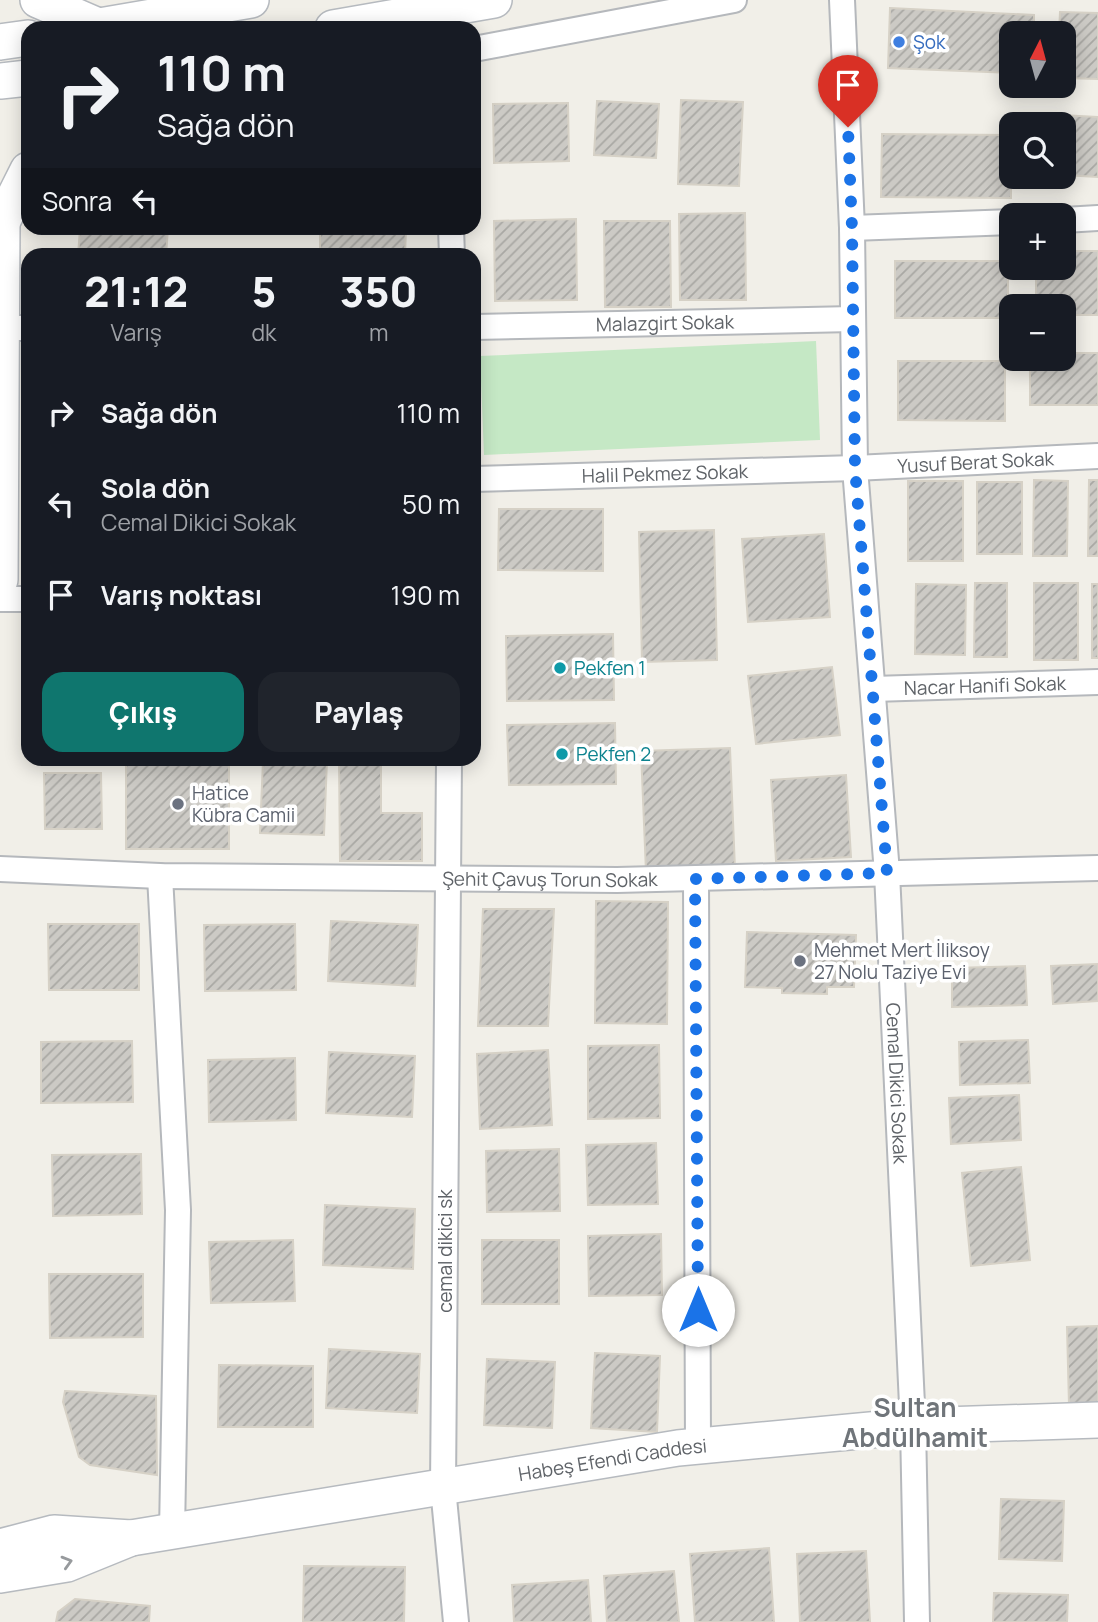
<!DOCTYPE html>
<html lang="tr">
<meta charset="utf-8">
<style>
body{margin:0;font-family:Manrope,sans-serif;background:#20242c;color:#f1f3f6;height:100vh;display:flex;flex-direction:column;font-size:26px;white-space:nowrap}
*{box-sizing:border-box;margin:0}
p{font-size:23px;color:#9ea1a6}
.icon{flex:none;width:38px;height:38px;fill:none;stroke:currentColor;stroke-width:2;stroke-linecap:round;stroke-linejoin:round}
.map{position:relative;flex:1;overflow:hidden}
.drawer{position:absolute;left:21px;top:248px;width:460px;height:518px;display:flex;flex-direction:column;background:#171b24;border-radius:21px;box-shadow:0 4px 18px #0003}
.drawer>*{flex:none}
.top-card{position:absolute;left:21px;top:21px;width:460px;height:214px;border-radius:21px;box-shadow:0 4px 18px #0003;background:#171b24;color:#f1f3f6;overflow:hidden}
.needle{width:46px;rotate:6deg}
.tools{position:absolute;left:999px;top:21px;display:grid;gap:14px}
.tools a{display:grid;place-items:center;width:77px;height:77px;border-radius:14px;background:#171b24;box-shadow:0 4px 18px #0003;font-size:35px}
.pin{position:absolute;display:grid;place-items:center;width:60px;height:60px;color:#fff;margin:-72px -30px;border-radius:50% 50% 50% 0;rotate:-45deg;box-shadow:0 0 7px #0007}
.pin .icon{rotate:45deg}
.me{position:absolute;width:77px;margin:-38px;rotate:0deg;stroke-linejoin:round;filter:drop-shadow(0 0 5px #0008)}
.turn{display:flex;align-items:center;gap:24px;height:147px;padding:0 21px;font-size:32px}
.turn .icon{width:91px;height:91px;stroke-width:2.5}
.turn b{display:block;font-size:49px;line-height:60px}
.then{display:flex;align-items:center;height:66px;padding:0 21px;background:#0003;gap:14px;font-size:26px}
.eta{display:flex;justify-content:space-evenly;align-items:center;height:119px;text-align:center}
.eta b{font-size:42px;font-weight:800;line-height:49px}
.button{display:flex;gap:14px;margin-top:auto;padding:14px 21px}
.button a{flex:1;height:80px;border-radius:21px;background:#0f766e;color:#fff;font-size:28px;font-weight:800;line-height:80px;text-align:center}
.button a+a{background:#20242c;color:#f1f3f6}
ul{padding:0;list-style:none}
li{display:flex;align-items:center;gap:21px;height:91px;padding:0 21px}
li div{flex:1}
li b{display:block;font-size:26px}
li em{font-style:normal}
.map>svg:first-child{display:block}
.green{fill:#c5e8c5}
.building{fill:url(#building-hatch);stroke:#d6d1c6;stroke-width:2}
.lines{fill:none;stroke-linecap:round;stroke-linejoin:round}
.street-casing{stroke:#b5b8bc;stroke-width:28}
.secondary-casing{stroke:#b6babf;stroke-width:38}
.street{stroke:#fff;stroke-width:24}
.secondary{stroke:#fff;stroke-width:35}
.oneway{stroke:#979a9d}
.route{stroke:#1a73e8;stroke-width:12;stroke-dasharray:0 21.6}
.shop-dot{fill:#3f7fe0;stroke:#fff;stroke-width:2.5}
.culture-dot{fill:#0f9aa8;stroke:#fff;stroke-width:2.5}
.worship-dot{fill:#6b7280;stroke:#fff;stroke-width:2.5}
.labels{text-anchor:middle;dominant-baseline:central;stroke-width:7;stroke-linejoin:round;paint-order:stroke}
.shop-label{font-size:19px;fill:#366cbe;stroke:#fff;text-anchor:start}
.street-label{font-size:19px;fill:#5f6368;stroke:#fff}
.culture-label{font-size:19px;fill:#0d838f;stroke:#fff;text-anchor:start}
.worship-label{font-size:19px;fill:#5b616d;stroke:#fff;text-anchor:start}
.district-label{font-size:26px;font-weight:bold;fill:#70757a;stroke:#fff}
</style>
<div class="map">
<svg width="1098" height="1622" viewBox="0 0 1098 1622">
<defs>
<pattern id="building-hatch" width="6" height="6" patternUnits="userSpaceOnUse" patternTransform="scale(1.75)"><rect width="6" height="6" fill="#cccac5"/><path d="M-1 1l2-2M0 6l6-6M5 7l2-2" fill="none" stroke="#a9a8a4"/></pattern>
</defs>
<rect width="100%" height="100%" fill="#f1efe8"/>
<path class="green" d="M816 341 820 440 484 455 480 356Z"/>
<path class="building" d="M890 8 1034 15V33H1012V73L888 68Z
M1060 12 1098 13V79L1064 78V33H1059Z
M681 100 743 102 739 186 678 184Z
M597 101 659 104 656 158 594 155Z
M568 103 569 161 494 163 493 104Z
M1042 114 1098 117V177L1064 175V124H1042Z
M882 134 1011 135V198L881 197Z
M745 213 746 300H680L679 214Z
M576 219 577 300 495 301 494 221Z
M604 221H670L671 307H605Z
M80 228H168L166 256H78Z
M320 228H406L405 256H320Z
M1064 251H1098V315H1064V306H1036V268H1064Z
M895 261H1008V318H895Z
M1064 353H1098V405H1030V359H1064Z
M898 361H1005V421L898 420Z
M1034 480 1068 481 1067 556H1033Z
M1089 480H1098V556H1088Z
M908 481H963V561H908Z
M977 482H1022V554H977Z
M499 509H603V571L498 570Z
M714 530 717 660 642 662 639 532Z
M824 534 830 617 748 622 742 539Z
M975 583H1007V657H974Z
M1034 583H1078V660H1034Z
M916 584 966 585 965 655 915 654Z
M1092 584H1098V658H1092Z
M613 634 614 700 507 701 506 636Z
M832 667 840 735 756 744 748 676Z
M615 723 616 784 509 785 507 725Z
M730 748 735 869 646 872 641 751Z
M126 760H229V849H126Z
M263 760H327L324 835 260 833Z
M339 761H381V813H422V861H340Z
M44 773H101L102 829H45Z
M846 775 851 857 776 861 771 780Z
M596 901 668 902 667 1024 595 1023Z
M483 909H554L548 1026H478Z
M331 921 418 925 415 986 328 981Z
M48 924H139V990H49Z
M295 924 296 990 205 991 204 925Z
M747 932 856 935 854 987H827V994L782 993V988L745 987Z
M1098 964V1001L1053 1004 1051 966Z
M1025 966 1027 1005 952 1007V968Z
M1028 1040 1030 1083 960 1085 959 1042Z
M132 1041 133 1102 41 1103V1042Z
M659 1045 660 1118 588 1119V1046Z
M548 1050 552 1125 480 1129 477 1054Z
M329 1052 415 1056 412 1117 326 1113Z
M295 1058 296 1120 209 1122 208 1060Z
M1019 1095 1021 1140 951 1144 949 1098Z
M656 1143 658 1204 588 1205 586 1145Z
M559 1149 560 1211 487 1212 486 1151Z
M141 1154 142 1214 53 1216 52 1155Z
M1021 1167 1030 1260 971 1266 962 1173Z
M325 1205 415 1209 413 1269 323 1265Z
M661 1234 662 1295 589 1296 588 1236Z
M293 1240 295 1301 211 1303 209 1242Z
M482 1240H559V1304H482Z
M49 1274H143V1337L50 1338Z
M1098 1326V1405H1069L1067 1327Z
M329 1349 420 1354 417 1413 326 1408Z
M595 1353 660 1356 657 1432 591 1428Z
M487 1359 555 1362 552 1428 484 1425Z
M219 1365 313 1366V1427H218Z
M65 1391 156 1396 157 1475 90 1465 79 1457 63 1402Z
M1001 1499 1064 1501 1062 1561 999 1559Z
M769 1548 774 1622H695L690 1554Z
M866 1551 870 1622H800L797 1554Z
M304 1566 405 1567 404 1622H303Z
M674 1571 679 1622H607L604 1576Z
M588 1580 591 1622H514L512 1585Z
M994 1593 1068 1595 1067 1622H993Z
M75 1599 150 1606 149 1622H56L58 1612Z"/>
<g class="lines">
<g class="street-casing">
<g id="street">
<path id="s1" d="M842 0 852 228 855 468 887 873 913 1426 917 1622"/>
<path d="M474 49 734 0"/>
<path d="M1064 220 1098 218"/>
<path d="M451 228 452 256"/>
<path d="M852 228 1012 222"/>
<path id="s2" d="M474 327 853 319"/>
<path d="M2 328H28"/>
<path id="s3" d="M474 479 855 468 1098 456"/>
<path d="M0 599H28"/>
<path id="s4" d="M873 689 1098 682"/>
<path d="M449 760 443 1488 456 1622"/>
<path id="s5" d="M0 869 160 876 617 880 1098 868"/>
<path d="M160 876 178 1210 172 1532"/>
<path d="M696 879 698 1446"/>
</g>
</g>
<g class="secondary-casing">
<g id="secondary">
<path d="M38 0 98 26"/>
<path d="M88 28 251 0"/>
<path d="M333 28 494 0"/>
<path d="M0 42 28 38"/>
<path d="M0 81 28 78"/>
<path d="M0 209 2 222 0 580"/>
<path d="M2 222 28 170"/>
<path id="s6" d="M131 1538 678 1448 913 1426 1098 1420"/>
<path d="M0 1547 54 1533 131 1538 67 1564 0 1575"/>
</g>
</g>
<use href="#street" class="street"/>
<use href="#secondary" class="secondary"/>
</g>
<defs><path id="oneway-chevron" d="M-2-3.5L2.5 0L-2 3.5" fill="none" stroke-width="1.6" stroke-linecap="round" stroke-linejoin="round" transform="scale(1.75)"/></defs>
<use class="oneway" href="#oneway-chevron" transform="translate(67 1562) rotate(-16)"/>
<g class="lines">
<path class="route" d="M698 1310 695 879 887 873 855 468 852 228 848 127"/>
</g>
<circle class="shop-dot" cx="899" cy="42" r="7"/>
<g class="culture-dot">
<circle cx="560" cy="668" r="7"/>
<circle cx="562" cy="754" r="7"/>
</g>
<g class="worship-dot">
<circle cx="178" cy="804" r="7"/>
<circle cx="800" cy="961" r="7"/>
</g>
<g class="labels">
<g class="shop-label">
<text x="913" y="42">Şok</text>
</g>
<g class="street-label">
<text stroke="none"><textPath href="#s2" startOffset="191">Malazgirt Sokak</textPath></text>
<text stroke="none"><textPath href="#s3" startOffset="502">Yusuf Berat Sokak</textPath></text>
<text stroke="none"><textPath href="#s3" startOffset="191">Halil Pekmez Sokak</textPath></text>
<text stroke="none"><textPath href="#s4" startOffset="112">Nacar Hanifi Sokak</textPath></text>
<text stroke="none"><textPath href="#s5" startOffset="550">Şehit Çavuş Torun Sokak</textPath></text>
<text stroke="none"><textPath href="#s1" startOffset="1085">Cemal Dikici Sokak</textPath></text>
<text transform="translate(445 1251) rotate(-90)">cemal dikici sk</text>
<text stroke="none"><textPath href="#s6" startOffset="488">Habeş Efendi Caddesi</textPath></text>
</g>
<g class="culture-label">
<text x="574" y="668">Pekfen 1</text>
<text x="576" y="754">Pekfen 2</text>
</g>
<g class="worship-label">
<text x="192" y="793">Hatice<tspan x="192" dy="22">Kübra Camii</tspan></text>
<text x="814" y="950">Mehmet Mert İliksoy<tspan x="814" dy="22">27 Nolu Taziye Evi</tspan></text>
</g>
<g class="district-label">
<text x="915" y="1407">Sultan<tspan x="915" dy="30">Abdülhamit</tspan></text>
</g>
</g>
</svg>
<div class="tools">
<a><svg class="needle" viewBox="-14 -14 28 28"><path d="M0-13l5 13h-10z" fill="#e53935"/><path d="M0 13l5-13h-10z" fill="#9ea1a6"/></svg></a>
<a><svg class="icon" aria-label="search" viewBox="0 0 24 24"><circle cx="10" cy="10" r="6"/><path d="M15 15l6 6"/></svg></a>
<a>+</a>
<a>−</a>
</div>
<div class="pin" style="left:848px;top:127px;background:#d93025"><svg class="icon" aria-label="arrive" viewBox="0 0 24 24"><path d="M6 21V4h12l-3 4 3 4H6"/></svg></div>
<svg class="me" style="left:698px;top:1310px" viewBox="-20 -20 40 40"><circle r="19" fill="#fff"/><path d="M0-13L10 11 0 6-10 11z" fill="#1a73e8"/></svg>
<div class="top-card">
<div class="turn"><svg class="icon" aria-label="right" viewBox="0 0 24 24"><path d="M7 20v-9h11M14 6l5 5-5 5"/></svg><div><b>110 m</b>Sağa dön</div></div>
<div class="then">Sonra<svg class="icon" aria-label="left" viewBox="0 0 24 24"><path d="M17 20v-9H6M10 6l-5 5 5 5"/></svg></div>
</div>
<section class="drawer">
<div class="eta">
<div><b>21:12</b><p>Varış</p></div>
<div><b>5</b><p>dk</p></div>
<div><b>350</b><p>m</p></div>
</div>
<ul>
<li><svg class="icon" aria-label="right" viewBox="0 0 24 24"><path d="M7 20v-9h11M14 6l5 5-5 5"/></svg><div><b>Sağa dön</b></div><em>110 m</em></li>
<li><svg class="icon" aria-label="left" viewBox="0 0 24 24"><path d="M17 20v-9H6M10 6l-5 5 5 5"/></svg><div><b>Sola dön</b><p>Cemal Dikici Sokak</p></div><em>50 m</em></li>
<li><svg class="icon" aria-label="arrive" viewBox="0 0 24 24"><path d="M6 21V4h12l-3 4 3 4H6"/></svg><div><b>Varış noktası</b></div><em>190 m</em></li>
</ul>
<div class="button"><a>Çıkış</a><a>Paylaş</a></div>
</section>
</div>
